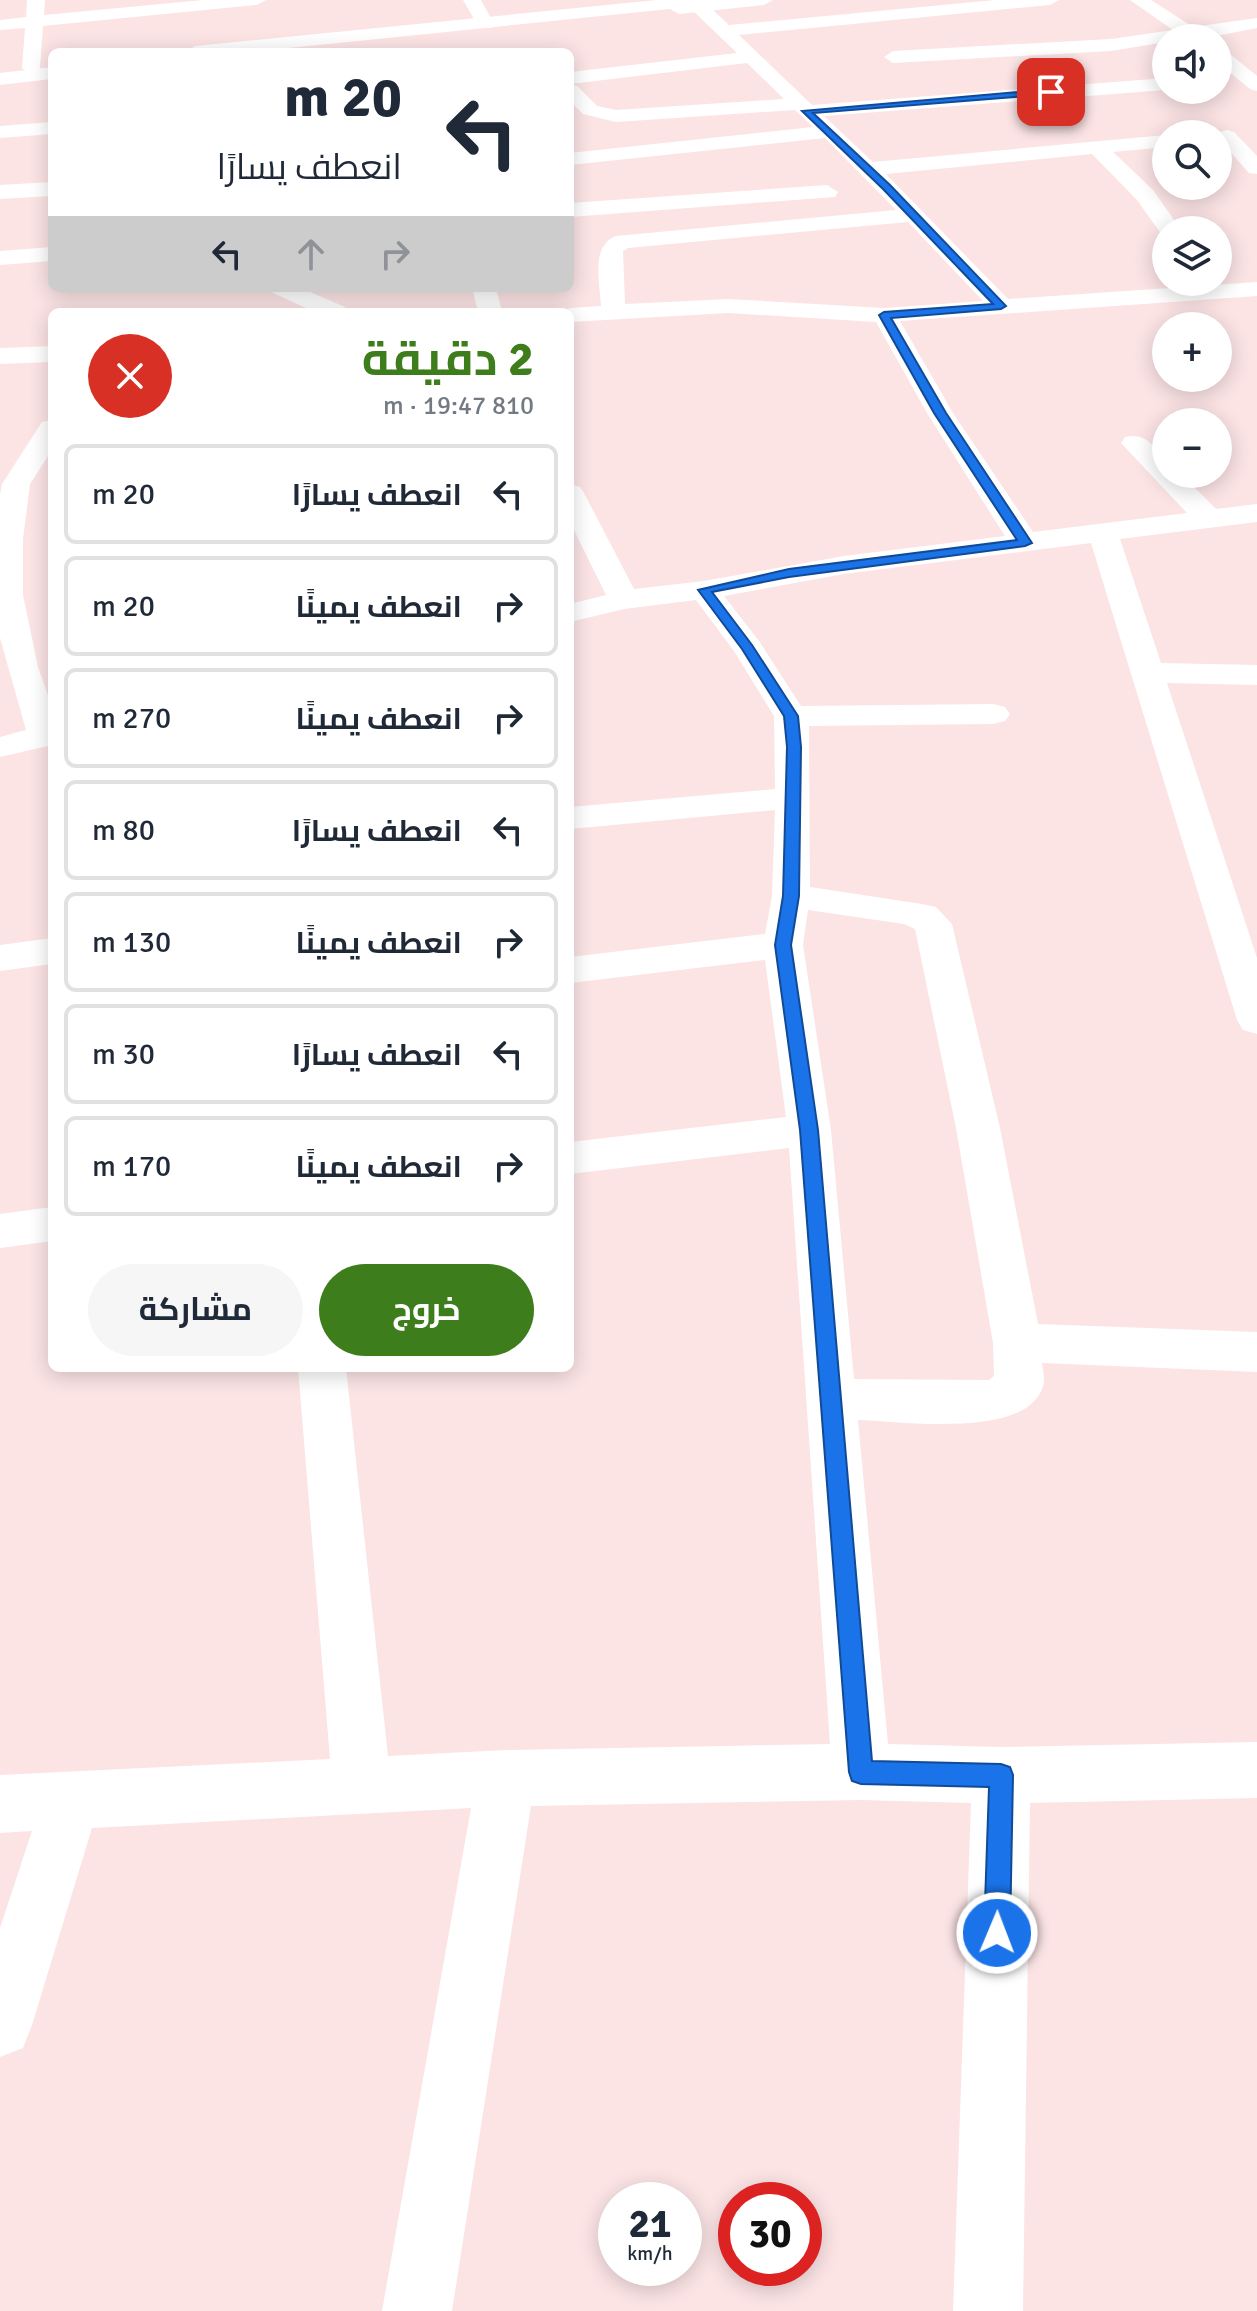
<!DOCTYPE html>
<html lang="ar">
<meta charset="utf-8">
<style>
body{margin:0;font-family:Signika,Cairo,sans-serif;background:#f6f6f7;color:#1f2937;direction:rtl;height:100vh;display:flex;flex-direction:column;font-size:30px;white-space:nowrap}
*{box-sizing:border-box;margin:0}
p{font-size:26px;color:#747a83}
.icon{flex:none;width:44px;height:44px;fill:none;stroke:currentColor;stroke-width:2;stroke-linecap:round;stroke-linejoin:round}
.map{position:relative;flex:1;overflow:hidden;direction:ltr}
.drawer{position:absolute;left:48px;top:308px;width:526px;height:1064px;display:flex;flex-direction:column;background:#fff;border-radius:12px;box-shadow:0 4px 20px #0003;direction:rtl}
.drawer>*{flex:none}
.top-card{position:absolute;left:48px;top:48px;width:526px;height:244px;border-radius:12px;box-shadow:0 4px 20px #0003;direction:rtl;background:#fff;color:#1f2937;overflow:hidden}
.fabs{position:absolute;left:1152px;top:24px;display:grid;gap:16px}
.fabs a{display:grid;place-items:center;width:80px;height:80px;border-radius:50%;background:#fff;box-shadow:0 4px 20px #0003;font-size:40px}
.speed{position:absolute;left:598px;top:2182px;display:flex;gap:16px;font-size:40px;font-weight:700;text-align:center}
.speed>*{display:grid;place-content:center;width:104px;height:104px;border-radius:50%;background:#fff;box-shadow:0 4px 20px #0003;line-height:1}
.speed small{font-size:20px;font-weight:400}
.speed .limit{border:12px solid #d22;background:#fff;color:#111}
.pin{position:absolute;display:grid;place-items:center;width:68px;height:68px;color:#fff;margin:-34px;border-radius:16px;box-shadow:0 4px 12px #0006}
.me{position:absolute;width:88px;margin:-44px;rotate:1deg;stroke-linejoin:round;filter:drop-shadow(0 0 6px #0008)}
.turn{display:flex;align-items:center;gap:28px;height:168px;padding:0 40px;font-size:36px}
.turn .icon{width:104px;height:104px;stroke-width:2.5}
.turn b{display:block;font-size:56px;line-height:68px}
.lanes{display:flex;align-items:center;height:76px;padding:0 40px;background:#0003;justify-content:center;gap:40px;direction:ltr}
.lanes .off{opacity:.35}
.round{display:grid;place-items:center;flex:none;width:84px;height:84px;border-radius:42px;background:#f6f6f7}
.summary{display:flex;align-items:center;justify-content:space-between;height:136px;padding:0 40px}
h1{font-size:48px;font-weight:700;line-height:60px;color:#3e7d1c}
.action{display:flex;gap:16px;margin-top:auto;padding:16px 40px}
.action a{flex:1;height:92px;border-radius:48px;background:#3e7d1c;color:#fff;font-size:32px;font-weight:700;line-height:92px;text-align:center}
.action a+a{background:#f6f6f7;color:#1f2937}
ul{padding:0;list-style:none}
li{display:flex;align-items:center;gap:24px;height:100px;margin:0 16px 12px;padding:0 24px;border:4px solid #e0e1e3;border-radius:12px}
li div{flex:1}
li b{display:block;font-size:30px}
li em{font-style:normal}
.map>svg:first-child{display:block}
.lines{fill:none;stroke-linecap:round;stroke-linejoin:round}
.minor{fill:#fff;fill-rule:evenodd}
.highway{fill:#fff;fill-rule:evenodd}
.route{fill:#1a73e8;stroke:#114b97;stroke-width:2}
</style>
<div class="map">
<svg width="1257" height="2311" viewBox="0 0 1257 2311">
<rect width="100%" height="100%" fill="#fce4e5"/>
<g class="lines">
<path class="minor" d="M27 0H45L44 15 203 0H266L257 5 43 26 40 68 31 74 22 68 25 28 0 30V20L26 17Z
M463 0H481L494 24 491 28H479Z
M687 0H702L729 25 995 0H1059L1050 5 739 35 812 105 1166 78V90L824 116 873 162 1166 135V147L1113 152 1153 190 1181 230H1166V236L1162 235 1137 200 1092 154 886 174 1008 299 1257 282V296L900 321 953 413 1033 532 1187 513 1121 443 1125 437C1145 432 1153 446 1166 459V474H1181L1216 509 1257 504V522L1120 539 1161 663 1257 665V685L1167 683 1257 958V1034L1243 1030 1237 1020 1091 543 844 574 724 596 759 641 801 706 993 704 1005 707 1010 714 1005 721 993 724 809 726 810 887 922 904 936 907 952 924 1000 1128 1038 1324 1257 1332V1372L1042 1363C1043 1369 1044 1376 1044 1382 1034 1441 900 1421 858 1420L888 1744 1001 1747 1257 1742V1798L1030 1803 1023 2311H953L971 1803 861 1800 531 1806 452 2311H382L471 1808 92 1828 32 2025 23 2048 0 2057V1928L32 1831 0 1833V1775L330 1759 298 1368H346L388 1756 506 1750 830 1744 789 1148 570 1174V1142L786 1117 765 960 570 983V957L765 934 772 896 775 810 570 829V807L775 789 774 716 734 651 696 600 624 609 570 622V604L606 595 570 522V484L580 487 584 493 634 589 704 581 844 556 1005 536 927 413 876 322 728 313 570 322V312H560L570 308 601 306C600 283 590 246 616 236L896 210 825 138 570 165V153L813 127 795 110 616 122 583 114 570 101V84L577 86 597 106 616 110 784 99 747 63 570 84V72L737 53 688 6ZM908 222 983 301 884 308 728 299 625 304 623 251 628 248ZM808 910 904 924 915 929 956 1128 993 1343 994 1376 989 1380 854 1379 831 1130 803 945Z
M1130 0H1151L1193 27 1257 18V28L1206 38H1166V42L1111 51 893 63 884 57 893 51 1111 39 1173 30Z
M1218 48 1225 50 1257 76V91L1250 89 1218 63Z
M52 122V134L0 138V126Z
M1227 130 1234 132 1257 156V174L1249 173 1218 138 1220 132Z
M52 182V196L0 199V185Z
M827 185 838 192 835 197 570 217V203Z
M52 247V261L0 265V251Z
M269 288H301L345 307 348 312H315L273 293Z
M472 288H496L502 312H478Z
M52 346V362L0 364V348Z
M52 420V450L30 484 23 539V595L38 667 52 707V745L0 757V737L26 730 0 638V495L2 484 42 422Z
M52 938V964L0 971V945Z
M52 1207V1241L0 1248V1214Z"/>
<path class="highway" d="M657 0H773L764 5 679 14 670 9 250 52H186L195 46Z
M52 67V79L0 85V73Z"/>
</g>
<path class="route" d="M1051 89 1054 94 813 113 890 185 1006 306 1001 309 891 318 946 413 1032 543 1025 546 789 577 712 592 752 645 798 716 801 747 799 896 791 945 818 1130 872 1761 1001 1764 1010 1767 1013 1775 1010 1933 1006 1942 997 1946 988 1942 984 1933 989 1787 861 1784 852 1781 849 1772 800 1130 775 945 783 896 787 747 784 716 742 649 698 590 789 569 1017 540 934 413 879 315 884 312 993 304 883 189 802 111Z"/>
</svg>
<div class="fabs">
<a><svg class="icon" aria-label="sound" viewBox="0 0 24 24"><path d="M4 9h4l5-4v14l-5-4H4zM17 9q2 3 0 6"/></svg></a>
<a><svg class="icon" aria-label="search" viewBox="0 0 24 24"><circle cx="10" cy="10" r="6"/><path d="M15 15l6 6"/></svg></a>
<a><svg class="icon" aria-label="layers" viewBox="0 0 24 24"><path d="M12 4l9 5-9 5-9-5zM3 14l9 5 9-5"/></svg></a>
<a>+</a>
<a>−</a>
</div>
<div class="speed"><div>21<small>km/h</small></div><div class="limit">30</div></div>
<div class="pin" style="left:1051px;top:92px;background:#d93025"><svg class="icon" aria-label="arrive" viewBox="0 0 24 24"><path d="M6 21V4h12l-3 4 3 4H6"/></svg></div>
<svg class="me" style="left:997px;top:1933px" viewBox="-20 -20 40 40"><circle r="17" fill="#1a73e8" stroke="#fff" stroke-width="3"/><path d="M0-11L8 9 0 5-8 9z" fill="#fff"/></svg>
<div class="top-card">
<div class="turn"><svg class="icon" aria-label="left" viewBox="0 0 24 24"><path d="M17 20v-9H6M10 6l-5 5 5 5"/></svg><div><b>20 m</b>انعطف يسارًا</div></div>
<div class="lanes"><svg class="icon" aria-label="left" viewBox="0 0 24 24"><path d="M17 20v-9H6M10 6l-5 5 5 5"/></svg><svg class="icon off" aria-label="ahead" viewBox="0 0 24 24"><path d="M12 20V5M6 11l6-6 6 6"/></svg><svg class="icon off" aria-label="right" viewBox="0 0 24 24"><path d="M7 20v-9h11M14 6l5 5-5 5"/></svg></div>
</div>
<section class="drawer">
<div class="summary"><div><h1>2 دقيقة</h1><p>810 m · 19:47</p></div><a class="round" style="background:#d93025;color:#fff"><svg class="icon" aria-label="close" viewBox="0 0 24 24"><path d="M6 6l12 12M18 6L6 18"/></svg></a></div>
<ul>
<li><svg class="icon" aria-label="left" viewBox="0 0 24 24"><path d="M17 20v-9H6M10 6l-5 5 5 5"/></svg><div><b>انعطف يسارًا</b></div><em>20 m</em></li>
<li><svg class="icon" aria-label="right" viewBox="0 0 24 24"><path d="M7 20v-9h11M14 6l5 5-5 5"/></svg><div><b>انعطف يمينًا</b></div><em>20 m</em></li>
<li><svg class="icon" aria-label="right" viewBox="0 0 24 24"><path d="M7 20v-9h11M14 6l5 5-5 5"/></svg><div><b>انعطف يمينًا</b></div><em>270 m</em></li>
<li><svg class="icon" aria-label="left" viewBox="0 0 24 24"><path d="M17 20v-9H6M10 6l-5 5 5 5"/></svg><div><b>انعطف يسارًا</b></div><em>80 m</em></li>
<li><svg class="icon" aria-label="right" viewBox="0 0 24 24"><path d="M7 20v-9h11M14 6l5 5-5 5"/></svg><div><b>انعطف يمينًا</b></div><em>130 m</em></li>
<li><svg class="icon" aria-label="left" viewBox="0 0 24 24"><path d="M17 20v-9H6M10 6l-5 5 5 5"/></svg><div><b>انعطف يسارًا</b></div><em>30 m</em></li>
<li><svg class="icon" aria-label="right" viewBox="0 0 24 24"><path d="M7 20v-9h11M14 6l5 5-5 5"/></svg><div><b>انعطف يمينًا</b></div><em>170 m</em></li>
</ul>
<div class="action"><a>خروج</a><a>مشاركة</a></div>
</section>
</div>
